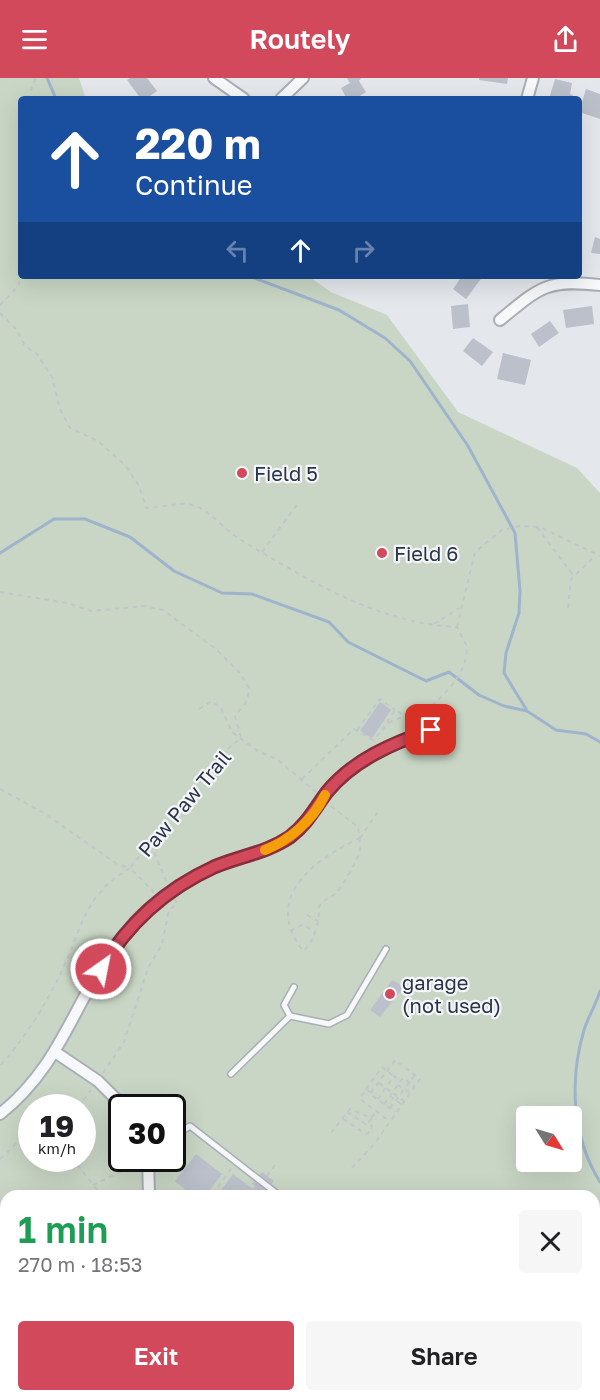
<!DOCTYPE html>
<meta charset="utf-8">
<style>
body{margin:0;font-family:"Golos Text",sans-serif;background:#f6f6f6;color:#202124;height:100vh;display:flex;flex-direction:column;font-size:22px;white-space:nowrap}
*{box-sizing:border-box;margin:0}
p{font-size:20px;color:#757577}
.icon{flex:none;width:33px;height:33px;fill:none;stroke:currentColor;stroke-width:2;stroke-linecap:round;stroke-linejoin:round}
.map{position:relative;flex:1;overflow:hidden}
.sheet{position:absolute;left:0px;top:1112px;width:600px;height:212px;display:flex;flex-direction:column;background:#fff;border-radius:18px 18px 0 0;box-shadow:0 6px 24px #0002}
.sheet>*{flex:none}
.banner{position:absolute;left:18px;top:18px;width:564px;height:183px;border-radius:6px;box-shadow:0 6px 24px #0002;background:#1a4fa0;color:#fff;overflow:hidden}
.needle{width:39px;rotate:127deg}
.controls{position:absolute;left:516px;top:1028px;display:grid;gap:12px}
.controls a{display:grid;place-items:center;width:66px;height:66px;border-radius:6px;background:#fff;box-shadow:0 6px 24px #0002;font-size:30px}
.speed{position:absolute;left:18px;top:1016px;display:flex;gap:12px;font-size:30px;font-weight:700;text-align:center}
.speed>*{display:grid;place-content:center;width:78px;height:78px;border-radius:50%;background:#fff;box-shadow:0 6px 24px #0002;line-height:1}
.speed small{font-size:15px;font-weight:400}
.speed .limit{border:3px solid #111;border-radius:9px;background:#fff;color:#111}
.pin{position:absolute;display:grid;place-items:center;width:51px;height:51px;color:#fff;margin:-26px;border-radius:12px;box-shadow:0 3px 9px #0006}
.me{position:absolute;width:66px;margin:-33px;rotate:33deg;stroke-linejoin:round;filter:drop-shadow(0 0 4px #0008)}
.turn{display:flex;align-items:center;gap:21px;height:126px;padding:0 18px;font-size:27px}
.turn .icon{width:78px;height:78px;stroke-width:2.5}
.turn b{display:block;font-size:42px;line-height:51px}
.lanes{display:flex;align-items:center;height:57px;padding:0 18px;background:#0003;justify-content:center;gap:30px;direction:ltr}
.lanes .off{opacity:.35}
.round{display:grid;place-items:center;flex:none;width:63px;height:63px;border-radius:6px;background:#f6f6f6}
.overview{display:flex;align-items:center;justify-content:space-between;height:102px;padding:0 18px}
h1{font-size:36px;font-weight:600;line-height:45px;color:#1e9e55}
.primary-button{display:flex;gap:12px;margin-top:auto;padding:12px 18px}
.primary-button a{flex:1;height:69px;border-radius:6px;background:#d1495b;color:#fff;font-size:24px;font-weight:600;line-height:69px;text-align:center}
.primary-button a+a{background:#f6f6f6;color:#202124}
header{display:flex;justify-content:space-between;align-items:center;height:78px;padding:0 18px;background:#d1495b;color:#fff;font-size:27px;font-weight:600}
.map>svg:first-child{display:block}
.built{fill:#d2d6de}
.green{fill:#c9d6c5;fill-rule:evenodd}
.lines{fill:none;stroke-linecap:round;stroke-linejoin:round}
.stream{stroke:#9fb4cc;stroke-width:3}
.building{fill:#bbc0ca}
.lane-casing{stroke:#a9aeb7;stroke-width:8}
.street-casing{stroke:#a9aeb7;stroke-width:14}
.primary-casing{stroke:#a3abb8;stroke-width:20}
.path{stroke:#c2c5cb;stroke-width:2;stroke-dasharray:4.5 4.5;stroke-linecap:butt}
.lane{stroke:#f7f8fa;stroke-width:5}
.street{stroke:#f7f8fa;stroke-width:10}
.primary{stroke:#fff;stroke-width:16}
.route-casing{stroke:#882f3b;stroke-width:15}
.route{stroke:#d1495b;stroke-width:10}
.slow{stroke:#f59e0b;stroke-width:10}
.poi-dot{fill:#d1495b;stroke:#f4f6f9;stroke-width:2}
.labels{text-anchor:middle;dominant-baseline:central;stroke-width:4.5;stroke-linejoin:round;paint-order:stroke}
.poi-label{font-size:20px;fill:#2b3445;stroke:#f4f6f9;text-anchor:start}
.street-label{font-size:20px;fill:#2b3445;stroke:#f4f6f9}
</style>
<header><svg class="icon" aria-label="menu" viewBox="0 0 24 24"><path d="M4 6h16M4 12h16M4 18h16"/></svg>Routely<svg class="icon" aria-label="share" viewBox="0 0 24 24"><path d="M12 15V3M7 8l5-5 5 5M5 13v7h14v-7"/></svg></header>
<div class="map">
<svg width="600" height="1322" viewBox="0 0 600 1322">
<rect width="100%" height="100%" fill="#e4e7ec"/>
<path class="built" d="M594 1235H600V1322H532L536 1317H594Z"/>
<path class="green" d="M0 0H79L86 21H21V198H308L331 214 387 237 458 334 577 390 600 415V1170L594 1171V1118H6V1317H308L302 1322H0ZM32 1029H82V1080H32ZM122 1029H172V1080H122ZM526 1038H572V1083H526Z"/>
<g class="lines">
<path class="stream" d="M47 0 56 21
M249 198 339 232 385 260 410 283 468 368 515 455 520 513 519 535 506 575 504 595 526 631
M0 475 54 441H85L130 459 174 493 222 515 252 516 329 544 348 564 426 603 449 594 479 617 504 628 527 633 556 652 586 656 600 664
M600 913C596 927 588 939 584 952 569 1003 572 1059 600 1104
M594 1256 600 1253
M525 1322 527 1317"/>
</g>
<path class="building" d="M130 0H147L157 13 146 21H141L127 2Z
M347 0H361L359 3 366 14 355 21H347L341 10 350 5Z
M479 0H508L507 6 479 2Z
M555 1 572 5 570 16 573 17 572 21H549Z
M586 11 600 16V41L579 34Z
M595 159 600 161V176L591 175Z
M462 198H483L466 221 453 211Z
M468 226 470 249 453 251 451 228Z
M592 228 594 246 566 250 563 232Z
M550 243 559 255 539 269 531 256Z
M473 260 493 274 482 288 463 273Z
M503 275 531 282 525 307 497 301Z
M380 624 391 632 372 660 360 653Z
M392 902 404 909 380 939 370 932Z
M196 1076 222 1096 205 1118H193L175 1103Z
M262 1094 274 1103 264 1116 261 1113 258 1116 261 1118H217L233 1096 253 1111 255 1108 252 1106Z
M0 1265 6 1276V1317H34L36 1321 0 1322Z
M600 1271V1310L594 1295V1274Z
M600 1313V1322H579L594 1317Z"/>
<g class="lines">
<g class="lane-casing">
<path id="lane" d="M366 681C385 670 417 649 439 654
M290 938 284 927 294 909
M231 996 290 938 329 946 347 937 386 871
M172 1059 190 1048 280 1118
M594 1264 600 1262
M561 1322 562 1317"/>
</g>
<g class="street-casing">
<path id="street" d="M214 0 244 21
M281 21 303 0
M527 21 533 0
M500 242C540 209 547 201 600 207
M55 974 98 1003 124 1029
M0 1036C64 986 76 915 124 857 148 827 180 804 214 789 240 778 267 775 290 758 307 746 315 729 328 713 339 700 351 691 366 681
M148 1080 149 1118
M244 1317 248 1322"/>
</g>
<g class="primary-casing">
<path id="primary" d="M594 1179 600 1178
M594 1200 600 1199
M321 1322 328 1317
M352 1322 359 1317"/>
</g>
<path class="path" d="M27 21 36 0
M21 93V100
M0 227 19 207 21 172
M0 235 16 251 25 268 37 276 52 299 60 331 70 350 98 363 125 387 139 408 146 430C159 430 175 425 188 426 207 428 224 452 241 462 306 501 379 546 457 549 459 554 464 561 466 567 471 588 447 616 431 628L432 647
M537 449 573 497
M262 474 299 424
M0 514 67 525 91 533 145 528 163 532 217 572 239 594 249 610 247 623 235 638 241 660 224 674 130 790 154 814
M568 530 571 501 595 478
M434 546 459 530
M457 549 475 474 502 452 520 448 540 449 600 478
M199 631 212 623 221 630 232 654 256 672 278 682 316 714
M357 652 380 621 395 632
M382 652 395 632 407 639 410 649
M302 701 354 651 373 662 390 644 431 628
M0 711 44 735 117 786 130 790C81 819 82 853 59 899 43 931 24 961 0 988
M331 728 358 749C359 757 361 766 360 773 359 779 342 809 337 814 331 820 324 821 319 828 320 841 314 865 303 873 262 820 313 782 360 760
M360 760 377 735
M151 766 167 805
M307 837 318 843
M290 853 302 847 314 852
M103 995 124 964 148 890 162 866 169 832 177 826 175 821
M379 1005 404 1023
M398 1007 410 1015
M366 1011 382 989 394 998
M370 1014 366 1011 360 1021 389 1043
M390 1018 401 1026
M378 1021 394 998 401 1003
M384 1026 403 1000 415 1008
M78 1029 91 1012
M390 1030 415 997
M347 1034 367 1047 370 1042
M343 1041 366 1056 372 1053 371 1040
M331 1055 350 1031 371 1040 376 1034
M72 1080 102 1118
M0 1081C12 1072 18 1060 32 1054
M352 1090 375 1065 420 1001 395 982 370 1016 395 1034
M267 1098 275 1087
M93 1107 139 1085
M218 1109 232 1089
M0 1259 6 1257
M132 1322V1317"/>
<use href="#lane" class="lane"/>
<use href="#street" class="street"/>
<use href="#primary" class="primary"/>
</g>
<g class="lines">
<g class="route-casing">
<path id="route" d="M101 891C128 845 166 811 214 789 240 778 266 775 290 759 307 746 315 730 327 714 353 682 393 665 431 652"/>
</g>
<use href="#route" class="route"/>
<path class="slow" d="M265 772C290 762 313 742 325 717"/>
</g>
<g class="poi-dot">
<circle cx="242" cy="395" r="6"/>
<circle cx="382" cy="475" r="6"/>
<circle cx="390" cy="916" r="6"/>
</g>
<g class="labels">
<g class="poi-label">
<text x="254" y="395">Field 5</text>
<text x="394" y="475">Field 6</text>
<text x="402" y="904">garage<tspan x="402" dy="23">(not used)</tspan></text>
</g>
<g class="street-label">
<text transform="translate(184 725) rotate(-50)">Paw Paw Trail</text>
</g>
</g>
</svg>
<div class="controls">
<a><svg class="needle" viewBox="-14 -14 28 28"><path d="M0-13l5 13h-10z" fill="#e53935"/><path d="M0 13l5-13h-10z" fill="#757577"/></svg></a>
</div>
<div class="speed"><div>19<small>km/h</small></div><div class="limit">30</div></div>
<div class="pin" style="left:431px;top:652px;background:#d93025"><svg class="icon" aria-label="arrive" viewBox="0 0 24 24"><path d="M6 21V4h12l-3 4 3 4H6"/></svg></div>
<svg class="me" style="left:101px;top:891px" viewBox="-20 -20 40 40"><circle r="17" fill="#d1495b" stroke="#fff" stroke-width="3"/><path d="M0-11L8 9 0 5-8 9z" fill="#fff"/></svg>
<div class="banner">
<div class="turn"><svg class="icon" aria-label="ahead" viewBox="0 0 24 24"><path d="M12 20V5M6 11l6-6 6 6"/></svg><div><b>220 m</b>Continue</div></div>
<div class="lanes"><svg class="icon off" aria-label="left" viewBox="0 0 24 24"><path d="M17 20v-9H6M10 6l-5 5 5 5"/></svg><svg class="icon" aria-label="ahead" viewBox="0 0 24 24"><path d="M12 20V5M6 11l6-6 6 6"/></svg><svg class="icon off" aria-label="right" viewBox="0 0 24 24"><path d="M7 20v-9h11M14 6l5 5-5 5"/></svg></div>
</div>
<section class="sheet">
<div class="overview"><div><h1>1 min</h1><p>270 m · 18:53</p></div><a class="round"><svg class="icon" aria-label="close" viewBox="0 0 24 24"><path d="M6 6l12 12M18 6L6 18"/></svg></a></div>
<div class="primary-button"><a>Exit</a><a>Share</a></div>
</section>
</div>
